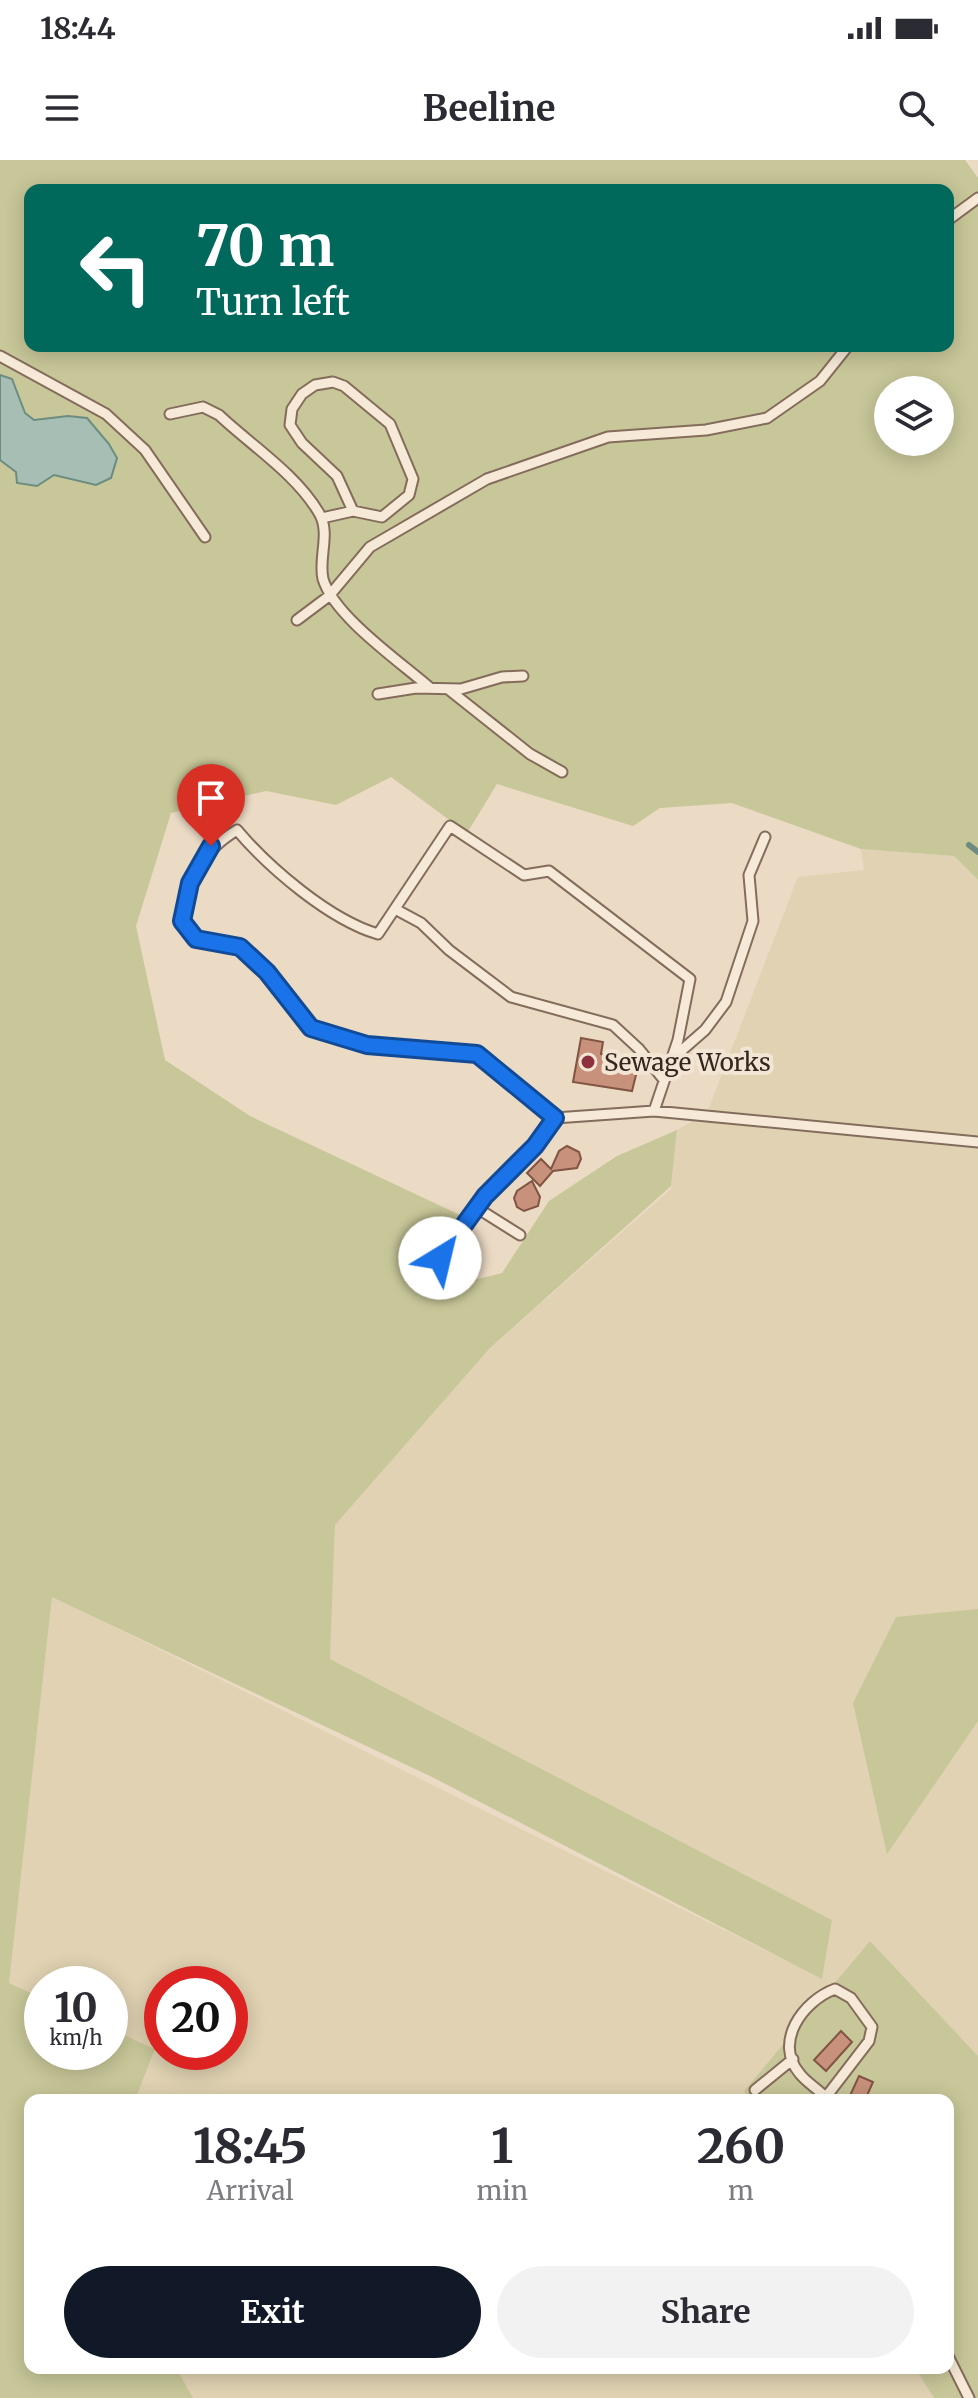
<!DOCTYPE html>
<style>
body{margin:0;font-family:Merriweather,serif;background:#f2f2f3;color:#2b2b33;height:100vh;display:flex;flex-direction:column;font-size:30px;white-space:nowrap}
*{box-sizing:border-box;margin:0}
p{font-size:26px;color:#7c7c81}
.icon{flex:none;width:44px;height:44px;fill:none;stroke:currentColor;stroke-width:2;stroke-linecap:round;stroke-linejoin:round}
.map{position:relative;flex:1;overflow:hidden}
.side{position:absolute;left:24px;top:1934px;width:930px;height:280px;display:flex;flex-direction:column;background:#fff;border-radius:16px;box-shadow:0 4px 20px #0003}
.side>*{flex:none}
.top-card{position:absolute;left:24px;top:24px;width:930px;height:168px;border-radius:16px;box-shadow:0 4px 20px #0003;background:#00695c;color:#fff;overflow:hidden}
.tools{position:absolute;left:874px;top:216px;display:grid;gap:16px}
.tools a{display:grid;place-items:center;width:80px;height:80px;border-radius:50%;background:#fff;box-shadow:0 4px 20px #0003;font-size:40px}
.speed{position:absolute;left:24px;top:1806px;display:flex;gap:16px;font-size:40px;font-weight:700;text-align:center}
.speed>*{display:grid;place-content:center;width:104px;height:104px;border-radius:50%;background:#fff;box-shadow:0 4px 20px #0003;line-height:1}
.speed small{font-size:20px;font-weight:400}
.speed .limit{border:12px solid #d22;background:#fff;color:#111}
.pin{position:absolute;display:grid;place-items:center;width:68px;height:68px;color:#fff;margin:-82px -34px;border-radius:50% 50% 50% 0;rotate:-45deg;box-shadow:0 0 8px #0007}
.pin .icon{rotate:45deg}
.me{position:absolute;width:88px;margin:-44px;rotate:36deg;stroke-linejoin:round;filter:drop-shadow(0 0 6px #0008)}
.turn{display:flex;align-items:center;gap:28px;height:168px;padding:0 40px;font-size:36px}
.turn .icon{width:104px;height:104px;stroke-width:2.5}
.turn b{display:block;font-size:56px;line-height:68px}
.eta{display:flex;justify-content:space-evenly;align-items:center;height:136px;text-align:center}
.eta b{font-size:48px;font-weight:700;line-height:56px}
.action{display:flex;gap:16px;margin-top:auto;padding:16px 40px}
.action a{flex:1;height:92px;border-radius:48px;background:#111827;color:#fff;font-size:32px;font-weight:700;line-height:92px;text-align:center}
.action a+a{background:#f2f2f3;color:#2b2b33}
.status{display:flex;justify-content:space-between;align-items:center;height:56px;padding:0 40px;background:#fff;direction:ltr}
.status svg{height:22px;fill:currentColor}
header{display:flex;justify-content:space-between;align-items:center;height:104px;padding:0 40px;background:#fff;font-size:36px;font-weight:700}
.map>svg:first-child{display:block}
.farmland{fill:#e0d2b2;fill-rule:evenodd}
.green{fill:#c8c799;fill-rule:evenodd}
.water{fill:#a6beb4;stroke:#6d8c80;stroke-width:2}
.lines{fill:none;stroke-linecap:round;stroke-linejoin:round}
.stream{stroke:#6d8c80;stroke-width:6}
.building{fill:#c7917c;stroke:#825443;stroke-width:2}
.lane-casing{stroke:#846c5c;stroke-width:13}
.lane{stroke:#f6e9d7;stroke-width:9}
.route-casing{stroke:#114b97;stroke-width:20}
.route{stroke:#1a73e8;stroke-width:14}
.poi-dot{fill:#8f303d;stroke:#f3e5d3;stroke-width:3}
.labels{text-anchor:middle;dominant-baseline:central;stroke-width:8;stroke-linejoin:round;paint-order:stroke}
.poi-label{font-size:24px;fill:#35271f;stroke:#f3e5d3;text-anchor:start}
</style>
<div class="status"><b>18:44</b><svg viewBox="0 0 49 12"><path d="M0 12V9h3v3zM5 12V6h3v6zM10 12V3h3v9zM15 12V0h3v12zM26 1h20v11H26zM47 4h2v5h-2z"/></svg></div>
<header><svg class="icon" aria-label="menu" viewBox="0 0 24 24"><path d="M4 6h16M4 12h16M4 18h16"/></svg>Beeline<svg class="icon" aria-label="search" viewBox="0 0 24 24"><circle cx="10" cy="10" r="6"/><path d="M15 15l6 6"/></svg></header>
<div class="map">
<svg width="978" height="2238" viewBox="0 0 978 2238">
<rect width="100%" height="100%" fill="#ebdac4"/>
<path class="farmland" d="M861 689 954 696 978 720V1896L870 1781 744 1931 749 1940H135L155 1889 110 1869V1824H42V1838L9 1823 52 1436 821 1818 832 1760 330 1499 335 1365 490 1188 671 1029 677 970 707 953 798 717 864 710ZM162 1824H230V1892H162Z
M175 2208H915L934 2238H192Z"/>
<path class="green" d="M0 0H965L978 18V720L954 696 861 689 732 643 660 648 633 666 497 624 467 673 391 617 336 645 266 631 171 653 136 766 165 900 250 956 462 1056 432 1103 454 1125 502 1113 549 1041 617 996 677 970 671 1026 490 1188 335 1365 330 1499 832 1760 822 1819 432 1617 52 1437 9 1823 42 1838V1892H110V1869L155 1889 135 1940H30V2208H176L193 2238H0ZM30 30H948V186H30ZM888 230H940V282H888Z
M978 1449V1561L887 1694 853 1543 896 1457Z
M870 1781 978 1896V2238H934L915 2208H948V1940H749L744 1931Z"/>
<path class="water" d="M0 215 12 219 25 253 34 260 68 256 87 258 109 284 117 298 111 318 96 325 54 315 37 326 17 323 16 312 0 300Z"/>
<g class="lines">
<path class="stream" d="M969 685 978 692"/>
</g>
<path class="building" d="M581 878 603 882 601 894 639 903 632 931 573 922Z
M567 986 579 992 581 999 577 1008 553 1011 540 1026 527 1013 541 999 551 1009 559 991Z
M532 1021 540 1037 538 1046 524 1051 517 1047 514 1038 517 1031Z
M841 1871 852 1882 826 1911 814 1900Z
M859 1916 873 1922 865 1940H848Z"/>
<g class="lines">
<g class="lane-casing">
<path id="lane" d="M948 60 978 38
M0 196 106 254 145 290 205 377
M170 254 203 247 219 255C252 286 296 314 319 353 331 373 318 398 323 419 334 456 399 501 429 527
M322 358 353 351 382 357 409 335 413 319 390 264 344 226 333 222 315 225 302 234 292 249 290 265 302 283 337 316 353 351
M297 460 329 436 370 387 487 319 608 277 706 270 767 258 820 221 848 186
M448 529 530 594 562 612
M378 534 416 528 461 529 502 517 523 516
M395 749 421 763 449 790 511 837 613 865 639 889 664 920
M674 897 705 870 726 842 753 761 749 715 765 677
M654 951 678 880 690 819 549 711 524 715 450 666 378 774C330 760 269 708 237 670 198 694 191 718 182 761L196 779 240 787 267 812 311 868 367 885 477 894 555 958 654 951 978 982
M477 1048 520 1075
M440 1098 485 1036 535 986 555 958
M755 1930 793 1899
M826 1937 869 1881 872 1867 851 1838 835 1829C803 1841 773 1882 800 1914 808 1924 820 1930 828 1940
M948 2196 969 2238"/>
</g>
<use href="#lane" class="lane"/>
</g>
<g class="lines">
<g class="route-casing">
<path id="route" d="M211 686 190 723 182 761 196 779 240 787 267 812 311 868 367 885 477 894 555 958 535 986 485 1036 440 1098"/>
</g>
<use href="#route" class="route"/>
</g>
<circle class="poi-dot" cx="588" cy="902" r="8"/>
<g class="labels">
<g class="poi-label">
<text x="604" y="902">Sewage Works</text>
</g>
</g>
</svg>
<div class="tools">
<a><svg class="icon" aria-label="layers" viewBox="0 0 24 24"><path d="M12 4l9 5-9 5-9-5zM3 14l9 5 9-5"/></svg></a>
</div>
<div class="speed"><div>10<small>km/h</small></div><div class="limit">20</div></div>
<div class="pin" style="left:211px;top:686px;background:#d93025"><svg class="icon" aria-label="arrive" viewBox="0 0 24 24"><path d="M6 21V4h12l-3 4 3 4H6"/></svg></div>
<svg class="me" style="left:440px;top:1098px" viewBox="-20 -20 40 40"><circle r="19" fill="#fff"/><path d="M0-13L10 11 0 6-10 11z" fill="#1a73e8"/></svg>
<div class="top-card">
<div class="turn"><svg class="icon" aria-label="left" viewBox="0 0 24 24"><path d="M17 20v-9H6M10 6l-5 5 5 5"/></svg><div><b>70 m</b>Turn left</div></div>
</div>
<section class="side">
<div class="eta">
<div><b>18:45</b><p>Arrival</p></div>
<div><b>1</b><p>min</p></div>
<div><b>260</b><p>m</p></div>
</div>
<div class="action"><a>Exit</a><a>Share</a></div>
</section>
</div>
